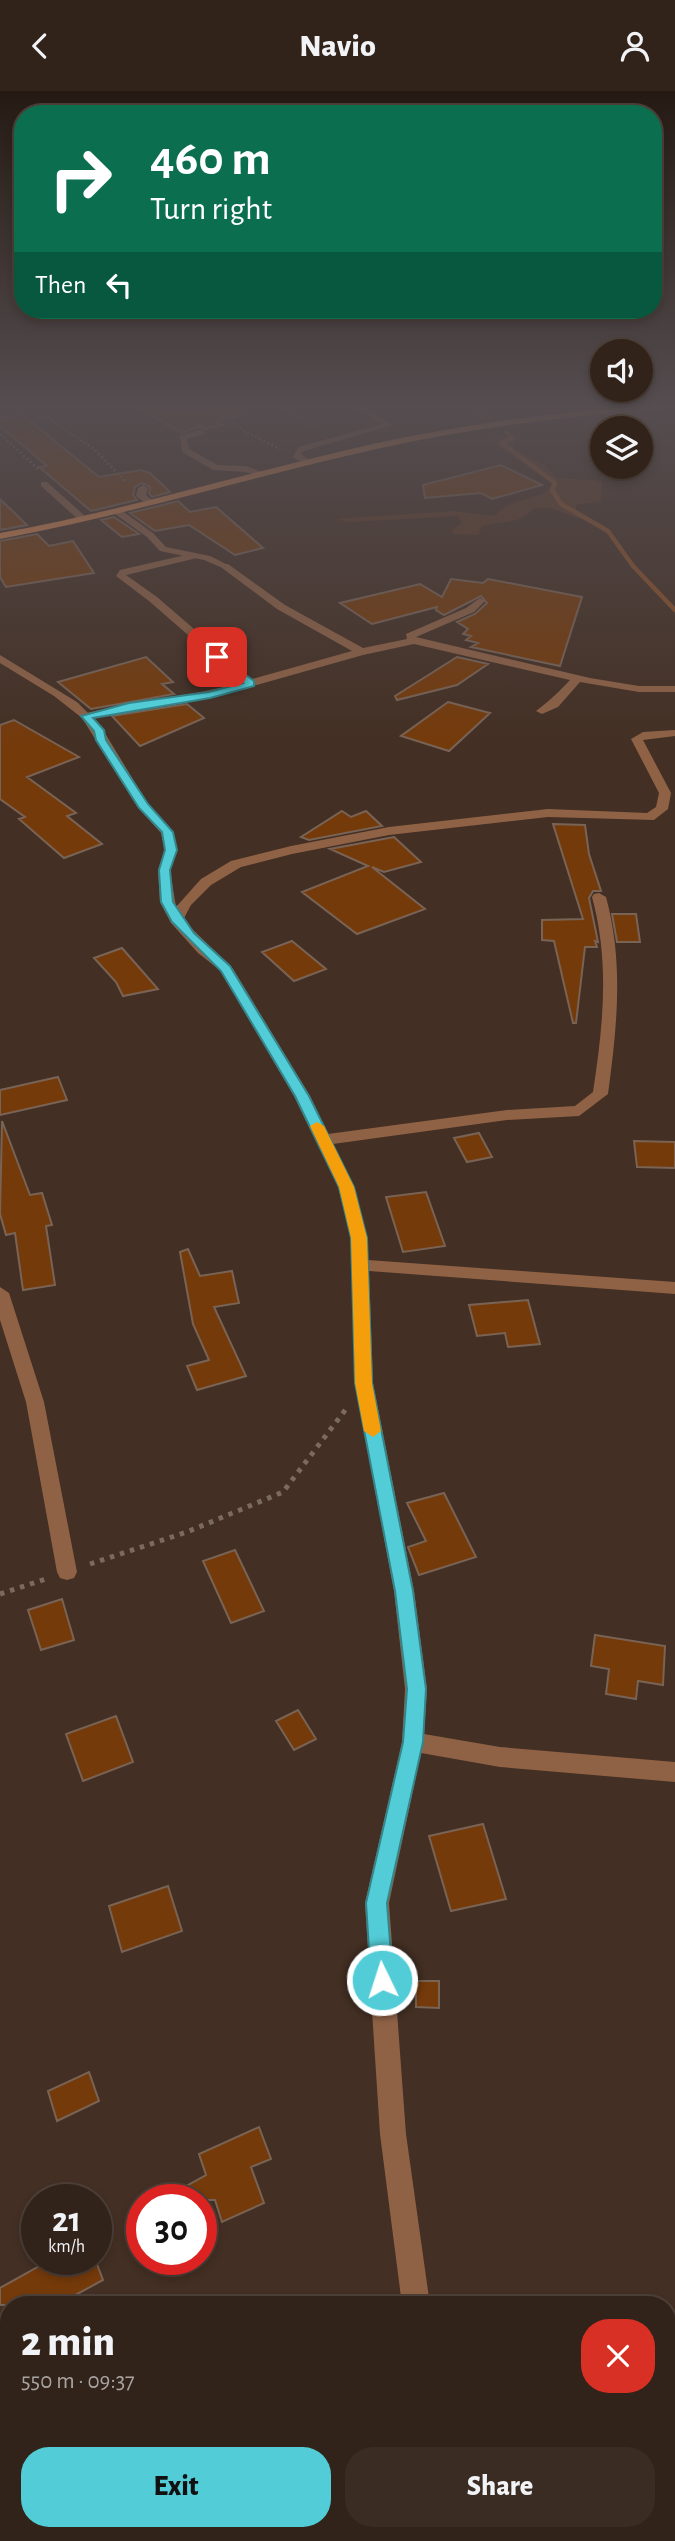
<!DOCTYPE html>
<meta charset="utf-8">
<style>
body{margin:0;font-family:"Alegreya Sans",sans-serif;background:#3a2b23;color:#f1f3f6;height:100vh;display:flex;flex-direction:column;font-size:26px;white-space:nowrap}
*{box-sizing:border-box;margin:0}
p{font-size:23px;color:#a8a4a2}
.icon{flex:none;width:38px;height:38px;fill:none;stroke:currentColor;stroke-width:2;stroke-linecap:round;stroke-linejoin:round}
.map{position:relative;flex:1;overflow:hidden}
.sheet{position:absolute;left:0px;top:2205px;width:676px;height:245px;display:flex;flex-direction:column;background:#32231a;border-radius:28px 28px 0 0;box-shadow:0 4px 10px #0003,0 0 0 2px #4d4039}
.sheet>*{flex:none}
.guide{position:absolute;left:14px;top:14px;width:648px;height:214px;border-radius:28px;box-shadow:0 4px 10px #0003,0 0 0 2px #4d4039;background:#0b6e4f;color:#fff;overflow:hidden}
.buttons{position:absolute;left:590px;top:248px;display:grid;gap:14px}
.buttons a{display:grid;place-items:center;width:63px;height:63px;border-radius:50%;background:#32231a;box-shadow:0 4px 10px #0003,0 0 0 2px #4d4039;font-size:35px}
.speed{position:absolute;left:21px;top:2093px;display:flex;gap:14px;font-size:35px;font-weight:700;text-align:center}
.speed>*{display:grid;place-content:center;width:91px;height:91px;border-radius:50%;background:#32231a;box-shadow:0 4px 10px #0003,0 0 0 2px #4d4039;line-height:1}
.speed small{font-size:18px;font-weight:400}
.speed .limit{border:10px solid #d22;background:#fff;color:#111}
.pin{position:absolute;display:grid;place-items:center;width:60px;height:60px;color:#fff;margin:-30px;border-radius:14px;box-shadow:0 4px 10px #0006}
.me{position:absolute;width:77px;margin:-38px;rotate:356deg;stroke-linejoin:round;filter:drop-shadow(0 0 5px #0008)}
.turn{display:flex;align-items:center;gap:24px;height:147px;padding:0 21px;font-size:32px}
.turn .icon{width:91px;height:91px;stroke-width:2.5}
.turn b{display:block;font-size:49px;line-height:60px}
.then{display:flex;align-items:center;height:66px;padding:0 21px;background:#0003;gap:14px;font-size:26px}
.round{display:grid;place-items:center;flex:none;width:74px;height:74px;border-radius:28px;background:#3a2b23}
.overview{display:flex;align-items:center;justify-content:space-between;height:119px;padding:0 21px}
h1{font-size:42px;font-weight:800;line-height:52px}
.button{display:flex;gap:14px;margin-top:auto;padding:14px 21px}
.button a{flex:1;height:80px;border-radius:28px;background:#52ccd6;color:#111;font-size:28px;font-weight:800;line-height:80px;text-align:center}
.button a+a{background:#3a2b23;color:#f1f3f6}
header{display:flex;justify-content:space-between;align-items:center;height:91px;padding:0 21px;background:#32231a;font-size:32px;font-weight:800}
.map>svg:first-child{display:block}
.green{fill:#5d3922}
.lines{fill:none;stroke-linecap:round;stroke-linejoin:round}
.stream{stroke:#8e5127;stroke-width:4.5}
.building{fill:#753a0a;stroke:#796355;stroke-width:2}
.path-far1{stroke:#7b6a5f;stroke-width:2.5;stroke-dasharray:2 2.5;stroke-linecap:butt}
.path{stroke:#7b6a5f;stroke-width:5;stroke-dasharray:4.5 6;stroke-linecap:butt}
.service{fill:#8f6246;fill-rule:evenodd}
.minor{fill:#8f6246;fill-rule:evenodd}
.primary{fill:#e88d4f;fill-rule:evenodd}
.route{fill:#52ccd6;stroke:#35858b;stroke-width:2}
.slow{fill:#f59e0b}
</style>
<header><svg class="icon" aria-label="back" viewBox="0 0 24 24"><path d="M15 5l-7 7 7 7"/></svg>Navio<svg class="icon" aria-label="person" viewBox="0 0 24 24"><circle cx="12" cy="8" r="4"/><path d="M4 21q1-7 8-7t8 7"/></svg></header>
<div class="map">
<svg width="675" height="2450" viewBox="0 0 675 2450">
<rect width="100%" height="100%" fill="#432f23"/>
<path class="green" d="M514 343 521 345 514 351 515 358 545 374 557 387 602 390 601 410 576 414V418L589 427C569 431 563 413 533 418 520 434 500 430 482 435L478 444 453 443 452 439 462 432 457 425 350 431 335 428 454 420 494 425 509 413 545 402 554 393 486 348Z"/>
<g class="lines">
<path class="stream" d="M467 314 484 327
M507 341 512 347 502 352 555 392 552 399 561 413 608 440 633 475 675 519"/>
</g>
<path class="building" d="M134 314H244L245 323 216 330 223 334 205 338 201 335 182 342Z
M23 324 99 386 141 379 150 382 170 401 152 406 149 403 150 396 142 392 135 396 133 404 137 409 91 420 39 376 47 375 0 335V327Z
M501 374 542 394 492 408 481 402 425 407 423 394Z
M0 408 27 434 0 439Z
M178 410 190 421 216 416 263 457 235 464 189 434 155 440 130 422Z
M114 426 139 443 122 446 101 429Z
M37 443 49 455 73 450 94 482 6 496 0 486V450Z
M451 488 483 492 488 488 582 506 560 575 471 556 478 552 466 549 471 545 463 543 468 538 457 531 475 523 487 512 481 505 444 524 436 519 437 516 372 533 340 512 420 493 442 506Z
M146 566 173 591 162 593 174 603 91 618 58 591Z
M457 566 488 573 457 594 397 609 395 605Z
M448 611 490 622 449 660 401 645Z
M187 613 204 627 140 655 112 625Z
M14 629 79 666 27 686 76 722 67 725 102 753 64 767 19 728 25 726 0 708V634Z
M342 720 351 726 366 720 382 735 309 749 301 746Z
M553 733 585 734 589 763 601 800H593L589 807 598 851 595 850 597 856H585L576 932H573L554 850 542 849V829L583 828Z
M394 746 421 771 384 781 372 776 425 818 357 843 302 801 368 775 330 758Z
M612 823H636L640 851H617Z
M292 850 326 878 294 890 262 861Z
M122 857 158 898 123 905 116 891 94 867Z
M58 986 67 1009 0 1024V999Z
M2 1030 30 1104 42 1102 52 1134 46 1135 55 1194 23 1199 15 1142 6 1144 0 1123Z
M479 1042 492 1066 467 1071 454 1047Z
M634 1050 675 1051V1077L637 1076Z
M426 1101 445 1155 403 1161 386 1106Z
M188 1158 200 1185 232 1180 239 1212 214 1216 246 1285 197 1299 187 1275 209 1269 193 1233 180 1161Z
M528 1209 540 1253 508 1256 505 1242 477 1245 469 1214Z
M444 1402 476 1466 419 1484 408 1456 426 1450 407 1412Z
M235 1459 264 1520 231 1532 203 1470Z
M62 1508 74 1549 41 1559 28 1519Z
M595 1544 665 1555 663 1594 638 1590 636 1608 606 1603 609 1578 591 1575Z
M298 1619 316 1648 294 1659 276 1630Z
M116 1625 133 1671 83 1690 66 1643Z
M483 1733 506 1808 451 1820 429 1745Z
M168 1795 182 1840 122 1861 109 1815Z
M416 1890H439V1917L416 1916Z
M89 1981 99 2010 57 2030 48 2000Z
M259 2036 271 2068 251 2076 264 2112 222 2131 215 2109H161L206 2084 199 2063Z
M52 2168H95L103 2189 57 2214H0V2197Z"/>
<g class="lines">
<path class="path-far1" d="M28 314 94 358 126 391
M206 314 248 342 280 358
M275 314 315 335
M0 343 38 378"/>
<path class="path" d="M90 1473 187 1441 283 1401 346 1318
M0 1503 46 1488"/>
<path class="service" d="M202 338 205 343 187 348 189 358 218 374 247 375 263 382V386L245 381 213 379 182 361 180 345Z
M143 394 148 397 146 404 152 409V413H146L136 405 138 397Z
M194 462 197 463V467L126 484 157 506 252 588 352 560 277 518 222 477V473H228L285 514 363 557 407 548 406 543 466 517 480 507 485 510 474 521 416 546 590 587 639 595H675V601H639L580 591 558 616 542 623 536 620C549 610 559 601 570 589L414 553 363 564 210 607 82 627V623C135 610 190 606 242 591L149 510 116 485 120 479Z"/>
<path class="minor" d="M350 314H359L393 334 304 360 301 363 311 370V374H305L293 366 298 356 382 333Z
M41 391H47L86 426V430H80L41 395Z
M115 419H121L153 442 166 456 210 465 230 475 225 478 204 469 160 460 147 446 115 423Z
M0 564 77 611 100 634 148 713 173 741 177 759 170 779 176 816 201 788 231 770 291 755 389 736 548 718 647 722 656 716 659 702 631 648 643 641 675 639V645L643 649 671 702 668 718 654 729 548 726 389 744 292 763 241 776 211 794 191 814 183 829 233 878 310 1005 328 1043 507 1019 575 1015 593 1001C603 935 610 872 592 806L594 803 599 802 606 806C624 872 617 936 608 1003L579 1025 507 1029 333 1053C351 1090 367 1126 368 1169L675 1191V1203L369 1180 373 1292 414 1500 427 1598 424 1643 500 1656 675 1671V1691L500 1676 421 1662 389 1812 406 2043 430 2214H402L380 2043 365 1812 402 1651 405 1598 394 1500 355 1292 351 1147 338 1096 294 1005 221 880 198 862 171 832 160 811 158 779 165 759 161 742 137 715 82 627 54 605 0 572Z
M0 1196 9 1202 44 1311 77 1481 74 1487 67 1489 60 1487 57 1481 26 1311 0 1229Z
M0 2405 9 2409V2441H21L23 2450H0Z
M441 2441H471L473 2450H443Z"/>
<path class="primary" d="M650 314H675V316C576 325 478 335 381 357 254 385 129 424 0 448V442C129 419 254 379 382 351 471 332 560 321 650 314Z"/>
</g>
<linearGradient id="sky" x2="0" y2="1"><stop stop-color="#251a13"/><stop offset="0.48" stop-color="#554d50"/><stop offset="1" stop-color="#554d50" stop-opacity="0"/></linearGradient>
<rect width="675" height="657" fill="url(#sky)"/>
<path class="route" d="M217 563 254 590V595L210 607 93 627 104 639 106 649 148 713 173 741 177 759 170 779 173 811 194 842 230 875 309 1005 354 1096 367 1147 372 1292 413 1500 426 1598 423 1651 387 1812 393 1889 390 1897 382 1900 374 1897 371 1889 366 1812 403 1651 407 1598 395 1500 355 1292 351 1147 339 1096 295 1005 221 880 172 831 161 811 159 779 165 759 162 741 139 717 96 649 94 640 81 625 129 612 209 601 243 592 214 568Z"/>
<path class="slow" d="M317 1031 324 1035 354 1096 367 1147 372 1292 381 1340 373 1346 364 1340 355 1292 351 1147 339 1096 310 1035Z"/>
</svg>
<div class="buttons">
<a><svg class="icon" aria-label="sound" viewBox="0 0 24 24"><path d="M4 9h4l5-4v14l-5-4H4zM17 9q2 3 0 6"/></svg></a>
<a><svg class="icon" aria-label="layers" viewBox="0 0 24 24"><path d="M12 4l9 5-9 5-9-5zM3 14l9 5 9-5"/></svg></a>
</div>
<div class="speed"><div>21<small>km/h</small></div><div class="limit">30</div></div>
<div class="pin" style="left:217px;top:566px;background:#d93025"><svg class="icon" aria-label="arrive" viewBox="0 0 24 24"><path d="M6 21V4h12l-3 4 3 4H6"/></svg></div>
<svg class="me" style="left:382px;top:1889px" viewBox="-20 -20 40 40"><circle r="17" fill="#52ccd6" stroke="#fff" stroke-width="3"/><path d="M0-11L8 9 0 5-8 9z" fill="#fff"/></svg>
<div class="guide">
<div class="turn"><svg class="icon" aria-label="right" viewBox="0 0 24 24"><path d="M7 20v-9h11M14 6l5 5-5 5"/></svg><div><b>460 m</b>Turn right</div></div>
<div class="then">Then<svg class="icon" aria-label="left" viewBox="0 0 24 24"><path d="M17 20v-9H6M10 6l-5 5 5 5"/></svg></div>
</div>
<section class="sheet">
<div class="overview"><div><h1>2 min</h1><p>550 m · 09:37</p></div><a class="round" style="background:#d93025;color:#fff"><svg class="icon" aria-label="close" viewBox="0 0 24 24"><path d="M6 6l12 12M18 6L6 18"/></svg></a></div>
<div class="button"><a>Exit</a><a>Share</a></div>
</section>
</div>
